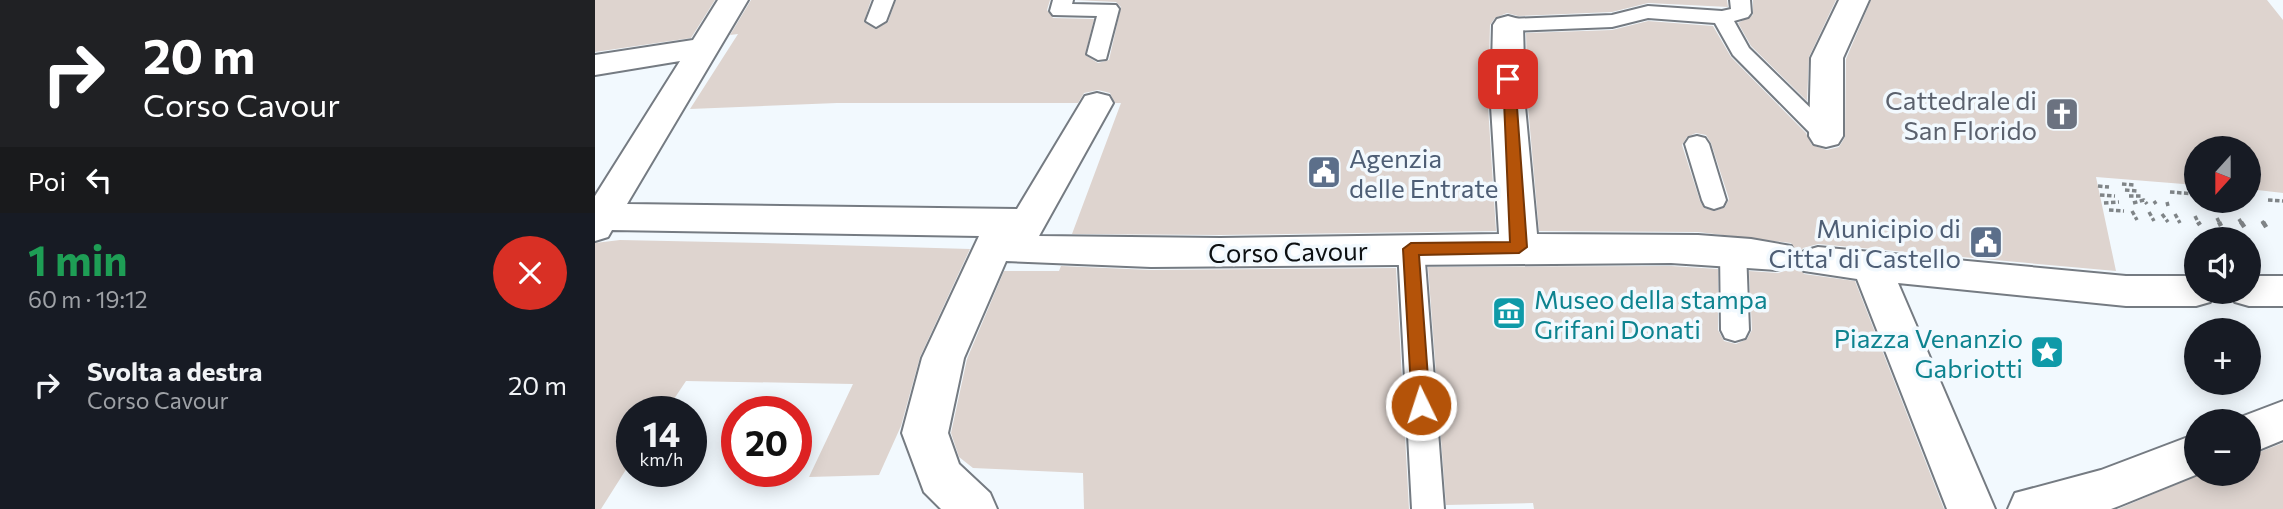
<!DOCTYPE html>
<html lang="it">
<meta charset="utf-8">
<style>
body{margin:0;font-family:Commissioner,sans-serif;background:#20242c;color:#f1f3f6;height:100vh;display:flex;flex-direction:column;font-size:26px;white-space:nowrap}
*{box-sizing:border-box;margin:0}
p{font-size:23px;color:#9ea1a6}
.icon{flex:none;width:38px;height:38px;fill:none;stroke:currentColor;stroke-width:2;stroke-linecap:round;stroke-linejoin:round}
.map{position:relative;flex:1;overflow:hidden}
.side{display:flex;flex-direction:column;background:#171b24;width:595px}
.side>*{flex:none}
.guide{background:#202124;color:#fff;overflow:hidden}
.needle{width:46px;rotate:201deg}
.fabs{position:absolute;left:1589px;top:136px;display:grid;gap:14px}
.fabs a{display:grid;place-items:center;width:77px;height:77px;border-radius:50%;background:#171b24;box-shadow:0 4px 18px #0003;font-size:35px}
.speed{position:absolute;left:21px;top:396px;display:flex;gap:14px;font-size:35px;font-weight:700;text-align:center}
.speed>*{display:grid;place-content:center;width:91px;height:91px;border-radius:50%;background:#171b24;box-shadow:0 4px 18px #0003;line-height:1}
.speed small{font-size:18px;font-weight:400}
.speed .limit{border:10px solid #d22;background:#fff;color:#111}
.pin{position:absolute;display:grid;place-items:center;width:60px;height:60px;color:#fff;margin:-30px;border-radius:14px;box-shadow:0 4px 10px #0006}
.me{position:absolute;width:77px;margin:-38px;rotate:356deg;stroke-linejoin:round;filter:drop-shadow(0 0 5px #0008)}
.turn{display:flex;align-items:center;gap:24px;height:147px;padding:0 28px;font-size:32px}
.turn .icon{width:91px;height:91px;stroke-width:2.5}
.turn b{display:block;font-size:49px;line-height:60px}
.then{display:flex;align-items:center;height:66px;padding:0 28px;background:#0003;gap:14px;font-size:26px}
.round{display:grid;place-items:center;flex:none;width:74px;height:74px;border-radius:37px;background:#20242c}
.head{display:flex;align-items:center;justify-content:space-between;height:119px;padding:0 28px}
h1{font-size:42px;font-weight:700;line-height:52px;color:#1e9e55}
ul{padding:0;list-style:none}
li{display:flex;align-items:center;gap:21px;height:105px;padding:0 28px}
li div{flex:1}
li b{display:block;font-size:26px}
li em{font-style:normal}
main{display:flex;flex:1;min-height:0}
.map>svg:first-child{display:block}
.building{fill:#ded4cf;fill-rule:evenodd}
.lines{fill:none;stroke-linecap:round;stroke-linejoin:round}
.lane-casing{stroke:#757b82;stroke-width:4}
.street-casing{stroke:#757b82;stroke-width:4}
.path-far1{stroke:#7f8487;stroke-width:3.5;stroke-dasharray:4.5 2.5;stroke-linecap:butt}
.path{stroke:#7f8487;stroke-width:4.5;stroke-dasharray:6 3.5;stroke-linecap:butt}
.lane{fill:#fff;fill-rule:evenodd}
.street{fill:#fff;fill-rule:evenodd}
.route{fill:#b45309;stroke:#753606;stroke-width:2}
.labels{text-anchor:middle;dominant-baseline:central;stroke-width:7;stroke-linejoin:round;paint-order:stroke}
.worship-label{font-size:26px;fill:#5b616d;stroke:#f2f9fe;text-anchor:end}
.service-label{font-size:26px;fill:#4e5e75;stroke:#f2f9fe;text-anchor:start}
.street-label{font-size:26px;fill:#0d1012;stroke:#f2f9fe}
.culture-label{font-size:26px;fill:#0d838f;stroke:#f2f9fe;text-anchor:start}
</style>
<main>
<section class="side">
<div class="guide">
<div class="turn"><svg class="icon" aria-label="right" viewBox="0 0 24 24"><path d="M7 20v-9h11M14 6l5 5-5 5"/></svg><div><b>20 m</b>Corso Cavour</div></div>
<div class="then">Poi<svg class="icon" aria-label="left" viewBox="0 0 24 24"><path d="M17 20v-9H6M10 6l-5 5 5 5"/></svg></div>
</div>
<div class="head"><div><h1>1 min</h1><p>60 m · 19:12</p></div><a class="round" style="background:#d93025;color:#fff"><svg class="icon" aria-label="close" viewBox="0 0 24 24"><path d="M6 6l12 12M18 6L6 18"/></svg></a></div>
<ul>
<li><svg class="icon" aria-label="right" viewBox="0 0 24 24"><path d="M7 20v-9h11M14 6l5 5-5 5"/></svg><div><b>Svolta a destra</b><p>Corso Cavour</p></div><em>20 m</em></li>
</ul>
</section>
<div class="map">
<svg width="1688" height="509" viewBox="0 0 1688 509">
<rect width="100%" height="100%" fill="#f2f9fe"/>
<path class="building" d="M0 0H120L96 38 0 52Z
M156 0H276L269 22 280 29 293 22 301 0H455L452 10 458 18 499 19 490 55 503 63 514 60 526 7 521 2 480 0H1132L1133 7 1053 3 1017 12 923 16 912 13 900 18 895 25 893 106 901 231 625 235 477 234 526 103H520L515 93 503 90 489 93 483 103H242L95 109 143 34 135 35Z
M1158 0H1241L1214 57 1212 101 1156 46 1143 23 1158 15Z
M1276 0H1672L1688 20V193L1654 189V149H1601V185L1501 177 1521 271 1223 244 1208 248 1203 256 1196 243 1103 232 944 231 933 106 931 33 1017 30 1053 21 1118 26 1136 57 1211 133 1217 145 1232 150 1244 147 1250 137 1251 59ZM1101 133 1111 135 1116 143 1134 199 1130 207 1120 211 1109 208 1105 201 1087 145 1092 137Z
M25 240 168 243 375 249 325 357 306 426 284 475 214 477 258 384 91 381 71 411H37V460L6 509H0V243Z
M1202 261 1209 274 1260 281 1349 509H939L938 503 851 505 833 267 1076 266 1123 269V330L1129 341 1141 344 1152 339 1157 330 1154 271 1183 273 1197 269Z
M466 266 556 270 801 268 814 509H489L488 473 378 468 364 457 356 433 372 359 409 271H464Z
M1688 443V509H1523L1606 474H1654V456Z"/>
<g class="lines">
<g class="lane-casing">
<path id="lane" d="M279 0H299L291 21 281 27 271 21Z
M458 0H478L477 4 521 5 524 9 511 59 503 60 492 54 502 16 458 15 455 11Z
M1135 0H1155L1156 13 1153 17 1139 21 1154 48 1239 131 1243 136 1239 141H1223L1138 55 1120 23 1053 18 1017 27 913 31 903 25 913 19 1017 15 1053 6 1127 11 1136 9Z
M1102 136 1110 138 1114 144 1131 200 1128 206 1119 209 1110 206 1107 200 1090 144 1094 138Z
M816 239 825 242 829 249 849 509H817L803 249 807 242Z
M1138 240 1147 243 1151 250 1154 330 1150 338 1140 341 1130 338 1126 330 1125 250 1129 243Z"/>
</g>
<g class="street-casing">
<path id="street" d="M123 0H153L32 204 422 209 490 96 502 93 514 96 518 103 444 236 625 238 904 234 896 106 898 25 902 19 913 16 924 19 928 25 930 106 942 234 1103 235 1156 239 1196 246 1201 256 1196 266 1182 270 1076 263 556 267 411 261 369 358 353 433 364 464 395 493 402 509H346L329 492 307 433 327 358 384 236 17 230 13 237 0 241V196L85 61 0 75V55L98 40Z
M1244 0H1274L1248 58V136L1243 144 1231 147 1219 144 1214 136 1216 58Z
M1223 247 1531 276H1601V292H1620L1615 302 1601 306H1531L1303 283 1400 509H1352L1262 279 1209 271 1204 261 1209 251Z
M1654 276H1688V306H1654L1640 302 1635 292H1654Z
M1688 401V440L1654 454V422L1638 420Z
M1601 434 1603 474 1524 506 1516 509H1413L1420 493 1506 470Z"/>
</g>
<path class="path-far1" d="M1527 184 1539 185
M1503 186 1514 187
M1530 190 1542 191
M1575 192 1601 194
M1505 195 1520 196
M1534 196H1546
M1673 200 1688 201
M1559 201 1561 204
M1572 202 1573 206
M1509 203 1524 202
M1538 203 1549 200 1552 204
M1514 210 1529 211
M1537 211 1542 220
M1554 212 1559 221
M1567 214 1573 222
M1580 214 1585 223
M1600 216 1604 224
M1622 218 1625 224
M1644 219 1647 224
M1667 221 1669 224"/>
<path class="path" d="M1603 222 1605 225
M1624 222 1626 226
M1646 222 1650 228
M1668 222 1673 230"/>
<use href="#lane" class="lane"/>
<use href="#street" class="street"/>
</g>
<path class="route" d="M908 77 920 79 932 247 924 253 824 255 835 405 826 413 817 405 808 249 816 243 915 242Z"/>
<defs>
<g id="church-square" transform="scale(1.75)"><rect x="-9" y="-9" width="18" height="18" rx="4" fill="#6b7280" stroke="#f2f9fe"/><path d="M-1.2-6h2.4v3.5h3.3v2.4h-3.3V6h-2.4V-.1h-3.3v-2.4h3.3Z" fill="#fff"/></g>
<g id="civic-square" transform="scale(1.75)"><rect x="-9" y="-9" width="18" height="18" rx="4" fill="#5c6f8a" stroke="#f2f9fe"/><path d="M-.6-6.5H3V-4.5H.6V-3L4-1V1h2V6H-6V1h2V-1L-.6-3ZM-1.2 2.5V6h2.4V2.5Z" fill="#fff"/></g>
<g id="museum-square" transform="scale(1.75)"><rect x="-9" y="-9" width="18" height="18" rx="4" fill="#0f9aa8" stroke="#f2f9fe"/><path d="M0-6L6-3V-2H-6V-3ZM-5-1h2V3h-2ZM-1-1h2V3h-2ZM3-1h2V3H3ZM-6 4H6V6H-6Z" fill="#fff"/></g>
<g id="sight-square" transform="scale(1.75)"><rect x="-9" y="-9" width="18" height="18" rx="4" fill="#0f9aa8" stroke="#f2f9fe"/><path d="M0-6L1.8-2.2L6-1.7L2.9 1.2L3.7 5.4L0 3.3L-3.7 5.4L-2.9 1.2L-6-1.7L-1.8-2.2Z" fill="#fff"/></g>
</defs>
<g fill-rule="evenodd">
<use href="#church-square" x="1467" y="114"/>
<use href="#civic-square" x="729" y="172"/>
<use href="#civic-square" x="1391" y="242"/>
<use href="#museum-square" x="914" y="313"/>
<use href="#sight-square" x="1452" y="352"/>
</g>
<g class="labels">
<g class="worship-label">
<text x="1442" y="99">Cattedrale di<tspan x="1442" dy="30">San Florido</tspan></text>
</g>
<g class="service-label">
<text x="754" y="157">Agenzia<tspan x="754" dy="30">delle Entrate</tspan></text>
<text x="1366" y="227" text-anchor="end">Municipio di<tspan x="1366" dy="30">Citta' di Castello</tspan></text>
</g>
<g class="street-label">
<text transform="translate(693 251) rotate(-1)">Corso Cavour</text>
</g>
<g class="culture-label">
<text x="939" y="298">Museo della stampa<tspan x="939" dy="30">Grifani Donati</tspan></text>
<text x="1428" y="337" text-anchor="end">Piazza Venanzio<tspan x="1428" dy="30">Gabriotti</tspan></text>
</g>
</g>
</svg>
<div class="fabs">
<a><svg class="needle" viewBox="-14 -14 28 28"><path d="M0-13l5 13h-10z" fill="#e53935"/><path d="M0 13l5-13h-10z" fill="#9ea1a6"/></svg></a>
<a><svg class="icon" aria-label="sound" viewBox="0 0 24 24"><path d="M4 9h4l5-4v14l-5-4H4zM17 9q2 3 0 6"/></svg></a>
<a>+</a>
<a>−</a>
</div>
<div class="speed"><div>14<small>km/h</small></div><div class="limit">20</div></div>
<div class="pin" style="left:913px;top:79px;background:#d93025"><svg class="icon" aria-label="arrive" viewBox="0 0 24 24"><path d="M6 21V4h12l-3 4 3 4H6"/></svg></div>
<svg class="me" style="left:826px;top:405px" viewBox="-20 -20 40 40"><circle r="17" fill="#b45309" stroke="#fff" stroke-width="3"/><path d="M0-11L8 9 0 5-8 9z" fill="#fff"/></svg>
</div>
</main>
